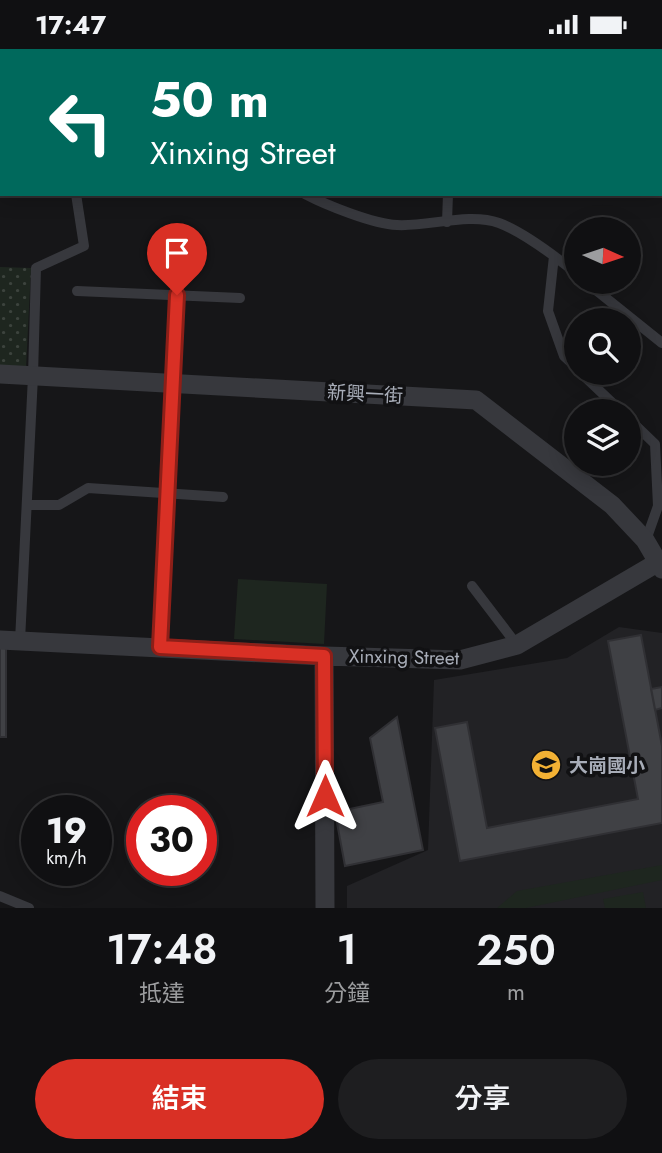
<!DOCTYPE html>
<html lang="zh-TW">
<meta charset="utf-8">
<style>
body{margin:0;font-family:Jost,"Noto Sans TC",sans-serif;background:#1e1e20;color:#f1f3f6;height:100vh;display:flex;flex-direction:column;font-size:26px;white-space:nowrap}
*{box-sizing:border-box;margin:0}
p{font-size:23px;color:#9c9d9f}
.icon{flex:none;width:38px;height:38px;fill:none;stroke:currentColor;stroke-width:2;stroke-linecap:round;stroke-linejoin:round}
.map{position:relative;height:859px;overflow:hidden}
.details{display:flex;flex-direction:column;background:#101012;flex:1}
.details>*{flex:none}
.hud{position:absolute;left:0px;top:0px;width:663px;height:147px;box-shadow:0 4px 18px #0003,0 0 0 2px #303032;background:#00695c;color:#fff;overflow:hidden}
.needle{width:46px;rotate:93deg}
.fabs{position:absolute;left:564px;top:168px;display:grid;gap:14px}
.fabs a{display:grid;place-items:center;width:77px;height:77px;border-radius:50%;background:#101012;box-shadow:0 4px 18px #0003,0 0 0 2px #303032;font-size:35px}
.speed{position:absolute;left:21px;top:746px;display:flex;gap:14px;font-size:35px;font-weight:700;text-align:center}
.speed>*{display:grid;place-content:center;width:91px;height:91px;border-radius:50%;background:#101012;box-shadow:0 4px 18px #0003,0 0 0 2px #303032;line-height:1}
.speed small{font-size:18px;font-weight:400}
.speed .limit{border:10px solid #d22;background:#fff;color:#111}
.pin{position:absolute;display:grid;place-items:center;width:60px;height:60px;color:#fff;margin:-72px -30px;border-radius:50% 50% 50% 0;rotate:-45deg;box-shadow:0 0 7px #0007}
.pin .icon{rotate:45deg}
.me{position:absolute;width:77px;margin:-38px;rotate:0deg;stroke-linejoin:round;filter:drop-shadow(0 0 5px #0008)}
.turn{display:flex;align-items:center;gap:24px;height:147px;padding:0 35px;font-size:32px}
.turn .icon{width:91px;height:91px;stroke-width:2.5}
.turn b{display:block;font-size:49px;line-height:60px}
.eta{display:flex;justify-content:space-evenly;align-items:center;height:119px;text-align:center}
.eta b{font-size:42px;font-weight:600;line-height:49px}
.action{display:flex;gap:14px;margin-top:auto;padding:14px 35px}
.action a{flex:1;height:80px;border-radius:42px;background:#d93025;color:#fff;font-size:28px;font-weight:600;line-height:80px;text-align:center}
.action a+a{background:#1e1e20;color:#f1f3f6}
.status{display:flex;justify-content:space-between;align-items:center;height:49px;padding:0 35px;background:#101012;direction:ltr}
.status svg{height:19px;fill:currentColor}
.map>svg:first-child{display:block}
.built{fill:#222225}
.park{fill:url(#park-dots)}
.garden{fill:#1e261f}
.building{fill:#404145;stroke:#303034;stroke-width:2}
.lines{fill:none;stroke-linecap:round;stroke-linejoin:round}
.lane{stroke:#37383d;stroke-width:10}
.street{stroke:#37383d;stroke-width:19}
.route-casing{stroke:#8d1f18;stroke-width:18}
.route{stroke:#d93025;stroke-width:12}
.labels{text-anchor:middle;dominant-baseline:central;stroke-width:7;stroke-linejoin:round;paint-order:stroke}
.street-label{font-size:19px;fill:#a8adb8;stroke:#111113}
.poi-label{font-size:19px;font-weight:bold;fill:#a8adb8;stroke:#111113;text-anchor:start}
</style>
<div class="status"><b>17:47</b><svg viewBox="0 0 49 12"><path d="M0 12V9h3v3zM5 12V6h3v6zM10 12V3h3v9zM15 12V0h3v12zM26 1h20v11H26zM47 4h2v5h-2z"/></svg></div>
<div class="map">
<svg width="662" height="859" viewBox="0 0 662 859">
<defs>
<pattern id="park-dots" width="8" height="8" patternUnits="userSpaceOnUse" patternTransform="scale(1.75)"><rect width="8" height="8" fill="#1e261f"/><path d="M2 2h.1M6 6h.1" fill="none" stroke="#3c433d" stroke-width="1.8" stroke-linecap="round"/></pattern>
</defs>
<rect width="100%" height="100%" fill="#161618"/>
<path class="built" d="M619 578 662 584V859H347V837L428 801 434 631 567 609Z"/>
<path class="park" d="M0 218 31 219 26 318 0 316Z"/>
<path class="garden" d="M238 530 327 535 324 595 234 590Z
M662 816V831L526 859H497L517 842Z
M643 843 646 859H605L603 850Z"/>
<path class="building" d="M641 586 662 697V774L460 812 435 679 467 673 487 779 638 750 608 592Z
M0 599H6V688H0Z
M662 638V659L655 661 651 640Z
M397 668 423 801 345 817 335 763 383 753 370 689Z"/>
<g class="lines">
<path class="lane" d="M117 0 118 2
M85 2 86 0
M359 2 360 0
M0 125 2 126
M305 145C326 156 373 175 397 176 428 178 469 163 499 174 523 183 556 208 576 224
M447 173 448 145
M554 207 548 262 564 307 576 318
M586 233 662 294
M77 242 240 249
M581 324 621 362
M628 369 655 395 658 457 646 491
M27 456H59L88 439 223 448
M472 537 517 596
M20 592 33 327 36 219 84 197 76 145
M160 599 177 246
M0 847 29 859"/>
<path class="street" d="M0 325 476 351 612 456 645 491 662 520
M0 591 324 607 460 611 517 596 662 511
M324 607 325 859"/>
</g>
<g class="lines">
<g class="route-casing">
<path id="route" d="M177 246 160 598 324 607 325 747"/>
</g>
<use href="#route" class="route"/>
</g>
<defs>
<g id="school-disc" transform="scale(1.575)"><circle r="9.5" fill="#f2b134" stroke="#111113"/><path d="M0-5L7-2L0 1L-7-2ZM-4 1L0 2.5L4 1V4Q0 6-4 4Z" fill="#111"/></g>
</defs>
<g fill-rule="evenodd">
<use href="#school-disc" x="546" y="716"/>
</g>
<g class="labels">
<g class="street-label">
<text transform="translate(365 345) rotate(3)">新興一街</text>
<text transform="translate(404 608) rotate(1)">Xinxing Street</text>
</g>
<g class="poi-label">
<text x="569" y="716">大崗國小</text>
</g>
</g>
</svg>
<div class="fabs">
<a><svg class="needle" viewBox="-14 -14 28 28"><path d="M0-13l5 13h-10z" fill="#e53935"/><path d="M0 13l5-13h-10z" fill="#9c9d9f"/></svg></a>
<a><svg class="icon" aria-label="search" viewBox="0 0 24 24"><circle cx="10" cy="10" r="6"/><path d="M15 15l6 6"/></svg></a>
<a><svg class="icon" aria-label="layers" viewBox="0 0 24 24"><path d="M12 4l9 5-9 5-9-5zM3 14l9 5 9-5"/></svg></a>
</div>
<div class="speed"><div>19<small>km/h</small></div><div class="limit">30</div></div>
<div class="pin" style="left:177px;top:246px;background:#d93025"><svg class="icon" aria-label="arrive" viewBox="0 0 24 24"><path d="M6 21V4h12l-3 4 3 4H6"/></svg></div>
<svg class="me" style="left:325px;top:747px" viewBox="-20 -20 40 40"><path d="M0-17L14 15 0 8-14 15z" fill="#d93025" stroke="#fff" stroke-width="4"/></svg>
<div class="hud">
<div class="turn"><svg class="icon" aria-label="left" viewBox="0 0 24 24"><path d="M17 20v-9H6M10 6l-5 5 5 5"/></svg><div><b>50 m</b>Xinxing Street</div></div>
</div>
</div>
<section class="details">
<div class="eta">
<div><b>17:48</b><p>抵達</p></div>
<div><b>1</b><p>分鐘</p></div>
<div><b>250</b><p>m</p></div>
</div>
<div class="action"><a>結束</a><a>分享</a></div>
</section>
